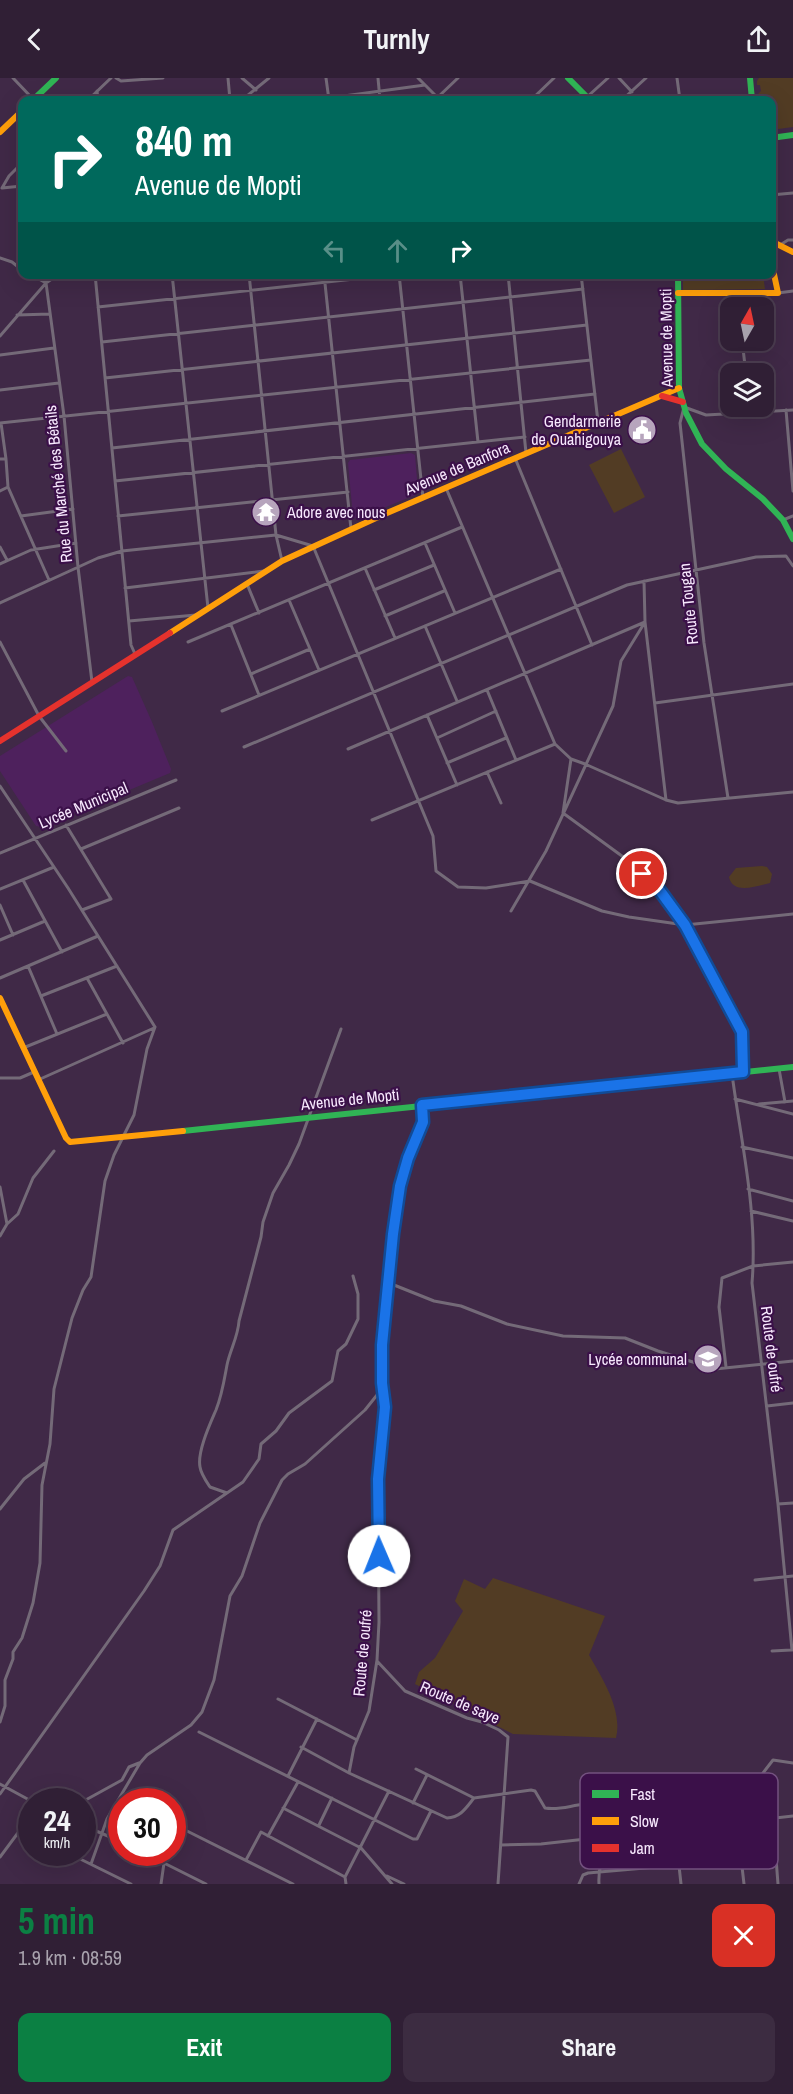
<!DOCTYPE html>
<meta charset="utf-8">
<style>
body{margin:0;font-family:"Archivo Narrow",sans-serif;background:#3c2c41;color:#f1f3f6;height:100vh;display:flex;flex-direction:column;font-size:22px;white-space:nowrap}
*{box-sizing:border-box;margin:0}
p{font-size:20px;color:#a8a2ad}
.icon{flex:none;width:33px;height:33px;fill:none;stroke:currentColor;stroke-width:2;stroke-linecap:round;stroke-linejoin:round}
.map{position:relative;height:1806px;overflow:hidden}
.details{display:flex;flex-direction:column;background:#301f35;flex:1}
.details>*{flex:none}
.hud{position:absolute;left:18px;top:18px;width:758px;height:183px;border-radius:12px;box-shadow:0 6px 24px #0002,0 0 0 2px #4b3d50;background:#00695c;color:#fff;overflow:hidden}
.needle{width:39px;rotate:9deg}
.tools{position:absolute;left:720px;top:219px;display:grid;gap:12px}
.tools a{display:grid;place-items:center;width:54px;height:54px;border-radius:12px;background:#301f35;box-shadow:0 6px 24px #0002,0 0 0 2px #4b3d50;font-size:30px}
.speed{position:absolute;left:18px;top:1710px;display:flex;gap:12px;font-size:30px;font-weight:700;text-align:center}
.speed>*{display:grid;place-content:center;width:78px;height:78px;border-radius:50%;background:#301f35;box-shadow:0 6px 24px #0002,0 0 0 2px #4b3d50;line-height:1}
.speed small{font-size:15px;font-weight:400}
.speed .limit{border:9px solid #d22;background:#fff;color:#111}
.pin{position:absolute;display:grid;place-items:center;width:51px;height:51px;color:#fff;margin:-26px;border:3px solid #fff;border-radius:50%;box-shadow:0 2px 6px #0007}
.me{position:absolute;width:66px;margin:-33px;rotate:359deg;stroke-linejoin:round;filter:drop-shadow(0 0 4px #0008)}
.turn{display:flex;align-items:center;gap:21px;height:126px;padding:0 18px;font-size:27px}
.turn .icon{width:78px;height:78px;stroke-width:2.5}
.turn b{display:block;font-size:42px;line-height:51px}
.lanes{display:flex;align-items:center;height:57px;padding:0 18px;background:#0003;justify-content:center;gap:30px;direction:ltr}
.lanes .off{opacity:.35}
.round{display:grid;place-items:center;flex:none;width:63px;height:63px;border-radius:12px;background:#3c2c41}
.summary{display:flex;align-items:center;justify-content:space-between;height:102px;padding:0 18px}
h1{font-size:36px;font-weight:700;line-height:45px;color:#0b8043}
.cta{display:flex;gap:12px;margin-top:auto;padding:12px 18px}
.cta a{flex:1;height:69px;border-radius:12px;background:#0b8043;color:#fff;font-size:24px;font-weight:700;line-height:69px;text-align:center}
.cta a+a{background:#3c2c41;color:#f1f3f6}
header{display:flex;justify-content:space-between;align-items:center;height:78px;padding:0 18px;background:#301f35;font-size:27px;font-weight:700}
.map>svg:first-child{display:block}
.built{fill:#4e215d}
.green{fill:#523c24}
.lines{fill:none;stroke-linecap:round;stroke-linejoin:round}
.street{stroke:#746a78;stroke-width:3}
.fast{stroke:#30b455;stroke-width:6}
.slow{stroke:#ff9f0a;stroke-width:6}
.jam{stroke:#e5322d;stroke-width:6}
.route-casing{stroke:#114b97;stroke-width:15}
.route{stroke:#1a73e8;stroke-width:10}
.labels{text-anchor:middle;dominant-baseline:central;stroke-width:4.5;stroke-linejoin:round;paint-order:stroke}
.street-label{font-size:16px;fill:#f7e8fd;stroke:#3b1049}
.poi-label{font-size:16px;fill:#f7e8fd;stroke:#3b1049;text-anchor:end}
.key{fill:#3b1049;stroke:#73517f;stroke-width:1.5}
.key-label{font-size:16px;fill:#f7e8fd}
</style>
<header><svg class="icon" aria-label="back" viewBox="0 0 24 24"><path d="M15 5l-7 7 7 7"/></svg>Turnly<svg class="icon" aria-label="share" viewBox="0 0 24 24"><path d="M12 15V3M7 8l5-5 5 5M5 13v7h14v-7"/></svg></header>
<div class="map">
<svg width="793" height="1806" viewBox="0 0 793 1806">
<rect width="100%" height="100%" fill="#402947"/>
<path class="built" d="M411 375 415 377 418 413 415 417 357 441 353 439 348 385 350 382Z
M128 598 132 599 152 644 171 691 170 695 41 749 36 748 0 693V678Z"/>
<path class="green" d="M759 0H793V49L771 52V22H759L758 16 761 13 760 7H757V3Z
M683 196 763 197 765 211 683 212Z
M621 371 645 419 614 435 589 387Z
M762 788 767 789 772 796 770 805C756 808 733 817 729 799L736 790Z
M493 1500 605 1538 589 1577C602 1600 623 1632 616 1660L513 1656 415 1606 419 1594 435 1580 463 1533 455 1523 464 1501 485 1511Z"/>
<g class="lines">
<path class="street" d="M13 0 33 21
M116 0 121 3 163 0
M228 0 230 22
M242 0 256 12
M326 0 329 22
M378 0 380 22
M418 0 440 22
M619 0 632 14
M677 0 680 22
M97 13 98 22
M587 19 608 0
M329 20 425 7
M437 20 458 0
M88 22 111 0
M242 22 269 0
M531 22 554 0
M622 22 646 0
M22 85 9 98 2 110 22 108
M771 117 793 115
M780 167 788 162H793
M0 180 12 184 22 192
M30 196 46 205 64 338 78 489 92 604
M95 196 131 567 135 576
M172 196 208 530
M249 196 276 457 282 483
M324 196 351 451
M399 196 423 420
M460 196 478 364
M508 196 526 375
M581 196 598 344
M738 215 739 230
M778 215 793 213
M98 229 400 196
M17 237 50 236
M0 258 46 205 59 196
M742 262 746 296
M102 264 583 211
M0 277 54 270
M105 300 587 247
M0 312 59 305
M749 328V335
M786 332 793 413
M0 345 591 282
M112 370 595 316
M515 380 592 567
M0 381H6L1 345
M6 381 8 409 49 502
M115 403 525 359
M446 410 555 666 571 681 563 735 626 781 658 810 685 847 742 954 743 994
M0 413 8 409
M21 438 73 431
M118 438 348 414
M783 442 793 438
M425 465 455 535
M0 469 7 482
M0 486 31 472 76 465
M365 490 395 560
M644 503 645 544 666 722
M247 506 259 535
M125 510 264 493
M374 512 434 487
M289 522 319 592
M0 525 98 480 122 473 276 457 313 468 433 758 436 793 458 809 486 810 530 803 602 833 629 839 685 847 793 836
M385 538 444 513
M129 543 196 537
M231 547 259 617
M425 548 457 623
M0 564 39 638 66 673
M188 564 462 449
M251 596 310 571
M487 612 516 682
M655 625 793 606
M222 633 561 491
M427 637 457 707
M437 660 496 633
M244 669 627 507 756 479 786 478 793 488
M348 671 645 544 621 583 613 628 546 773 511 833
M571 681 585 686 666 722 678 725 793 714
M447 685 506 660
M487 694 501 725
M0 708 68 810 155 949
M728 720 704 565 680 345 684 329 706 337 793 332
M372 742 555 666
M66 747 111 821 82 832
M81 771 179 730
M0 775 176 702
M23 802 62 874
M0 811 54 789
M0 827 13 857
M0 862 45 843
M28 888 57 956
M0 900 98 858
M87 900 123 965
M41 918 117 888
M23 970 107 936
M779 991 785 1024
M732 996C741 1064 758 1135 752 1205L778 1426 792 1572
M0 1000H20L34 994
M38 1002 154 950
M735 1021 793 1036
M759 1026 793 1023
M742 1069 793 1080
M0 1109 7 1146
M748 1111 793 1123
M751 1133 793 1143
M0 1158 7 1146 18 1136 33 1100 54 1073
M389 1205 434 1223 461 1228 507 1246 563 1258 625 1260 658 1273 715 1291 793 1283
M726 1289 719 1229 722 1200 753 1188 793 1184
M767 1328 793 1325
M227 1415 210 1409C206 1403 201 1396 200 1389 197 1374 210 1346 216 1332 222 1317 224 1303 227 1287 230 1272 238 1259 239 1243L261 1159 263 1144 273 1115 289 1087 299 1066 341 951
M778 1426 793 1425
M0 1431 24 1401 45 1385
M755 1502 793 1498
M772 1573 791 1572
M377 1583 405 1613 467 1640 482 1644 499 1652 508 1659 498 1806
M278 1621 357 1662
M0 1644 5 1628V1602L13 1581V1574L22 1560 33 1525 40 1485 42 1407 50 1366 54 1311 72 1240 83 1212 91 1199 105 1103 114 1077 134 1037 147 971 155 949
M199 1654 413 1761H417L431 1733
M301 1669 349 1695 447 1740C461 1739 466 1730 474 1720
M416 1691 474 1720 531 1712 535 1713 545 1730C557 1732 566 1729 578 1727 604 1723 631 1720 656 1731L665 1752
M349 1695 354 1669 369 1633 377 1582 379 1544 378 1400 385 1329 382 1305V1267L393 1156 400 1108 408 1080 423 1044 422 1028
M288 1698 317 1641
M0 1706 33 1724
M0 1716 144 1513 160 1488 173 1452 243 1404 259 1381 261 1366 276 1353 289 1335 332 1303 338 1273 346 1266 358 1241V1216L353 1198
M82 1724 122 1702 129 1689 139 1685
M413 1725 427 1697
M283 1730 361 1770 392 1806
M656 1731 676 1718 746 1710 756 1704 773 1682 793 1685
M773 1741 778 1806
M737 1745 744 1806
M173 1746 293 1806
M82 1747 122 1764
M319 1747 332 1720
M20 1751 32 1757
M675 1751 681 1806
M268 1758 298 1704
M501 1767 541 1766 793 1738
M66 1774 131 1806
M142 1774 206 1806
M0 1779 29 1740 32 1733
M246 1782 261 1754 345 1799
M678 1784 741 1778
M91 1786 107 1741 140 1685 147 1677 191 1647 202 1634 214 1602 230 1518 242 1498 260 1445 282 1402 288 1396 305 1386 365 1332 377 1317 381 1306
M387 1798 404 1806
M161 1806 164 1785
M346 1806 345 1799 389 1713
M579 1806 583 1797 588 1795 679 1787
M599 1806C597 1776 617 1749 631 1724"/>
<path class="fast" d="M568 0 590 22
M750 0 752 22
M33 22 56 0
M771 60 793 57
M678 196 679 310 686 335 702 366 726 391 763 421 783 442 793 461
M183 1053 793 989"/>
<path class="slow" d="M0 54 22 33
M771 163 793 174
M678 215H778L771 182
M170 555 282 483 387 435 679 310
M0 920 66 1060 70 1064 183 1053"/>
<path class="jam" d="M662 318 683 324
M0 663 170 555"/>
</g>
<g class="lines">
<g class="route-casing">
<path id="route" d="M379 1478 378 1401 385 1329 382 1305V1267L393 1156 400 1108 408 1080 423 1044 422 1027 743 994 742 954 685 847 658 810 642 796"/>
</g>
<use href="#route" class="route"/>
</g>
<defs>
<g id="civic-disc" transform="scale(1.5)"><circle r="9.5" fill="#b7a5bd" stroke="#3b1049"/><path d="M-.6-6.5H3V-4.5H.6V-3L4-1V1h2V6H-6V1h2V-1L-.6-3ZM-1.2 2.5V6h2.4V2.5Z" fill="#fff"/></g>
<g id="temple-disc" transform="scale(1.5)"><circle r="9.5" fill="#b7a5bd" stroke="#3b1049"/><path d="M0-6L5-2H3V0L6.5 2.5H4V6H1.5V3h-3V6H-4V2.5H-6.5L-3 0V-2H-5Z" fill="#fff"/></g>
<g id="university-disc" transform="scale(1.5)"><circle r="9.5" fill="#b7a5bd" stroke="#3b1049"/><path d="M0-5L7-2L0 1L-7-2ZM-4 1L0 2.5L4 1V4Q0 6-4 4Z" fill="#fff"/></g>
</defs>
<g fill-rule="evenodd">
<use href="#civic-disc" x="642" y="352"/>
<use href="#temple-disc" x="266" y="434"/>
<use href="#university-disc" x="708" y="1281"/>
</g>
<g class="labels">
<g class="street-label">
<text transform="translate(666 260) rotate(-91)">Avenue de Mopti</text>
<text transform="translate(457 390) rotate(-23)">Avenue de Banfora</text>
<text transform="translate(58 406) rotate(-96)">Rue du Marché des Bétails</text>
<text transform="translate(688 526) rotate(-96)">Route Tougan</text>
<text transform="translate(83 727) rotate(-23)">Lycée Municipal</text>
<text transform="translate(350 1021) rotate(-6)">Avenue de Mopti</text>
<text transform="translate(772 1271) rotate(83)">Route de oufré</text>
<text transform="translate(362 1575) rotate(-85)">Route de oufré</text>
<text transform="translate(460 1624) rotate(23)">Route de saye</text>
</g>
<g class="poi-label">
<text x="621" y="343">Gendarmerie<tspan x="621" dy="18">de Ouahigouya</tspan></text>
<text x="287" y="434" text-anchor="start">Adore avec nous</text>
<text x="687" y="1281">Lycée communal</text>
</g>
</g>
<rect x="580" y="1695" width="198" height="96" rx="9" class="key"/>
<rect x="592" y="1712" width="27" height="8" fill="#30b455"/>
<rect x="592" y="1739" width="27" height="8" fill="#ff9f0a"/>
<rect x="592" y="1766" width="27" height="8" fill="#e5322d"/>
<g class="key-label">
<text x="630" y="1722">Fast</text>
<text x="630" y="1749">Slow</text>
<text x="630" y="1776">Jam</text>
</g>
</svg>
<div class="tools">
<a><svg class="needle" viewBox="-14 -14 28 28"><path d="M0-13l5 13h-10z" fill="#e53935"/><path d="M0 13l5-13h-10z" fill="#a8a2ad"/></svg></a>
<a><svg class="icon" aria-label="layers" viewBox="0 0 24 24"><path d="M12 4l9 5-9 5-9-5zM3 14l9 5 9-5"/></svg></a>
</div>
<div class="speed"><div>24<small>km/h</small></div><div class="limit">30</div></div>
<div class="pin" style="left:642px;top:796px;background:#d93025"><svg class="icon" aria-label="arrive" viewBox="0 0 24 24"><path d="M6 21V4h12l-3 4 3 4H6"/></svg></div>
<svg class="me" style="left:379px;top:1478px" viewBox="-20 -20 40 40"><circle r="19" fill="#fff"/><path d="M0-13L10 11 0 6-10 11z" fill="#1a73e8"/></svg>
<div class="hud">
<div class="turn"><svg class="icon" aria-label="right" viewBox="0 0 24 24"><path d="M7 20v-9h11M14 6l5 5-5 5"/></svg><div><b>840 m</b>Avenue de Mopti</div></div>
<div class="lanes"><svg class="icon off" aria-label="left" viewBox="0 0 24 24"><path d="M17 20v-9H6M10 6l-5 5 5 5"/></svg><svg class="icon off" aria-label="ahead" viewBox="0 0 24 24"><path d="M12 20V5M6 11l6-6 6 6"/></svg><svg class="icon" aria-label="right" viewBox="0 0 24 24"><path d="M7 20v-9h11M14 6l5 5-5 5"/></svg></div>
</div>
</div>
<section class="details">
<div class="summary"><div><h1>5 min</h1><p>1.9 km · 08:59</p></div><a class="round" style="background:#d93025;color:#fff"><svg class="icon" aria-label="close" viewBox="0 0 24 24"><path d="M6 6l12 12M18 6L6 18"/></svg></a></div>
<div class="cta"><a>Exit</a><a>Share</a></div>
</section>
